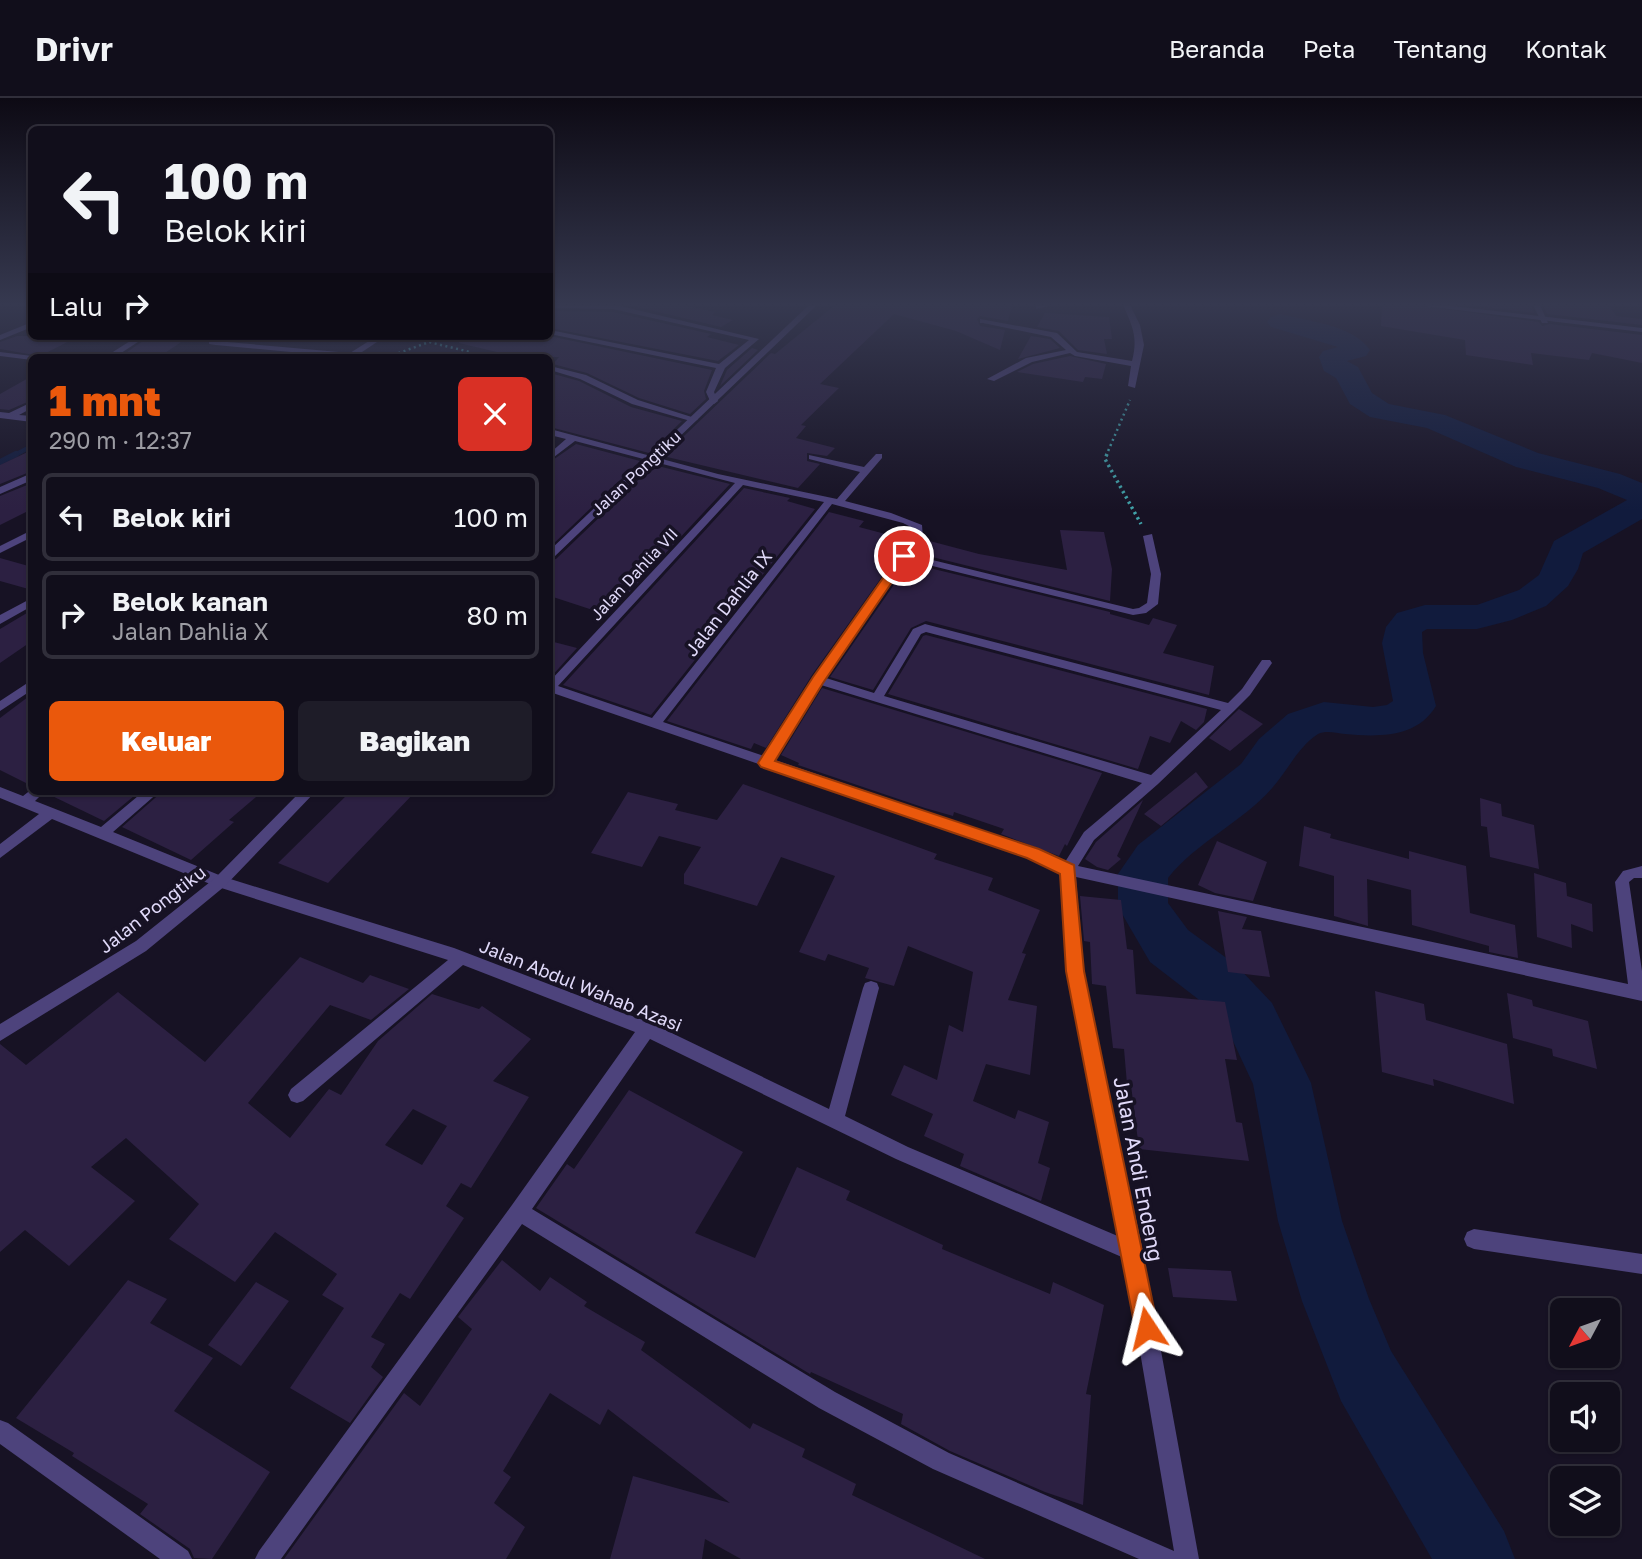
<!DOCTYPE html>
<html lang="id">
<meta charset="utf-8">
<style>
body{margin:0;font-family:"Golos Text",sans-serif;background:#1e1c28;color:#f1f3f6;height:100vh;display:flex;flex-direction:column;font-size:26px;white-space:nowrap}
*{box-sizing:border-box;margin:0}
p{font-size:23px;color:#9c9ca3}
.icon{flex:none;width:38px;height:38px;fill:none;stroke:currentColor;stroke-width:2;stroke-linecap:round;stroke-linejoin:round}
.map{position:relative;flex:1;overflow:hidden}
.side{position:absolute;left:28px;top:256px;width:525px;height:441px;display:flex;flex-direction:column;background:#110e1b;border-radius:10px;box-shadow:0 2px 5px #0004,0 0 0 2px #302e3a}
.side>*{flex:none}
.banner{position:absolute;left:28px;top:28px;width:525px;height:214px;border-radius:10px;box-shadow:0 2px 5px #0004,0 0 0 2px #302e3a;background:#110e1b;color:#f1f3f6;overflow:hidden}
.needle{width:46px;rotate:229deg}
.tools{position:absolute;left:1550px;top:1200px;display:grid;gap:14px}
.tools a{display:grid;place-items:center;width:70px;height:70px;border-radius:10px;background:#110e1b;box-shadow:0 2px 5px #0004,0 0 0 2px #302e3a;font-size:35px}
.pin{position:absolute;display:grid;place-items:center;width:60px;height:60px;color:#fff;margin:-30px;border:4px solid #fff;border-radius:50%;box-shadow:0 2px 7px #0007}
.me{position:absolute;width:77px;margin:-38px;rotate:350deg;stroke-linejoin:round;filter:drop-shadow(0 0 5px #0008)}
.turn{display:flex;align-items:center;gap:24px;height:147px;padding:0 21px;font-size:32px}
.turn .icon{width:91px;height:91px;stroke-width:2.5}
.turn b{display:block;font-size:49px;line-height:60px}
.then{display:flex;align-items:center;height:66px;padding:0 21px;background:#0003;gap:14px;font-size:26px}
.round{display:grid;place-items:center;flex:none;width:74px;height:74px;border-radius:10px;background:#1e1c28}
.overview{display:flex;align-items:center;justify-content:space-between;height:119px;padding:0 21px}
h1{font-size:42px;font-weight:800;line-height:52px;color:#ea580c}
.cta{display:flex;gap:14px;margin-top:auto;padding:14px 21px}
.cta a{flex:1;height:80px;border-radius:10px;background:#ea580c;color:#fff;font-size:28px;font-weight:800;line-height:80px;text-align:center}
.cta a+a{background:#1e1c28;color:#f1f3f6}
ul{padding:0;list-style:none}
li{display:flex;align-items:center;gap:21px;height:88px;margin:0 14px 10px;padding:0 7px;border:4px solid #302e3a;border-radius:10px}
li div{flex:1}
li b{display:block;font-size:26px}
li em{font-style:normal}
header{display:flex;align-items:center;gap:42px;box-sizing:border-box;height:98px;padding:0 35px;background:#110e1b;border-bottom:2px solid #302e3a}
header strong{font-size:33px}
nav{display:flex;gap:38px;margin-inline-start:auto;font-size:24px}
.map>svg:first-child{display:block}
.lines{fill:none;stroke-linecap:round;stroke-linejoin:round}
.stream-far1{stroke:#111b3d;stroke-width:4.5}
.stream{stroke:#111b3d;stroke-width:6}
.river{fill:#111b3d;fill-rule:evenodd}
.building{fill:#2c2042;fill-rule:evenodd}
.path-far1{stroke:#40a1a8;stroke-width:2.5;stroke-dasharray:2 3.5;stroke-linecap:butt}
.path{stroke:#40a1a8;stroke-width:3.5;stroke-dasharray:2.5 3.5;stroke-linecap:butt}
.minor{fill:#4d437c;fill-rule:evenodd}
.tertiary{fill:#4d437c;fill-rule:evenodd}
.route{fill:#ea580c;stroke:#983908;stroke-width:2}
.labels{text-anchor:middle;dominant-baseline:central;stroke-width:7;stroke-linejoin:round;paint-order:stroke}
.far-street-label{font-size:16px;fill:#e1dafa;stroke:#171224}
.street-label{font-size:18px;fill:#e1dafa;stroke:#171224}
.near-street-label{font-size:21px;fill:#e1dafa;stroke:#171224}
</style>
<header>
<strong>Drivr</strong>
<nav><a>Beranda</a><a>Peta</a><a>Tentang</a><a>Kontak</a></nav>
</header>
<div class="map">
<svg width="1642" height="1461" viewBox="0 0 1642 1461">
<rect width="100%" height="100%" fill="#171224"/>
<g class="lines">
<path class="stream-far1" d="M13 358 32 348"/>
<path class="stream" d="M0 364 16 356"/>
<path class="river" d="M1280 216C1308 223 1353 227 1370 252L1366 258 1347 263 1358 269 1372 295 1389 306 1445 317 1538 355 1620 376 1642 385V421L1583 455 1578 471 1568 488 1546 508 1512 522 1477 531H1427L1422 534 1423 555 1436 608C1417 640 1378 639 1345 636 1336 635 1326 632 1318 636 1298 649 1288 672 1273 689 1243 724 1196 744 1168 780V805L1188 832 1236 867 1272 905 1311 985 1342 1123 1369 1201 1391 1253 1504 1433 1515 1461H1432L1341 1303 1302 1203 1278 1123 1253 986 1232 941 1198 901 1150 864 1118 809V776L1138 747 1241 666 1259 641 1288 616 1324 604 1373 609 1387 607 1393 603 1382 545 1386 529 1397 515 1425 507H1477L1519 492 1539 477 1554 443 1627 402 1598 390 1516 369 1427 330 1370 319 1350 306 1336 280 1324 273 1319 259 1323 253 1338 249 1271 229 1267 224 1271 219Z"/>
</g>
<path class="building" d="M629 207H683L715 214 712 217 733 222 721 229Z
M835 207H1012L1008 223 980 218 977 221 980 228 1005 232 1000 252 956 233 894 216 820 286 839 290 801 327 806 328 796 340 835 350 827 358 807 355V363L820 366 798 390 663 358 771 255 775 256Z
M1382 207H1414L1539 224 1542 228 1550 226 1642 237V265L1592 255 1589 262 1531 255 1533 267 1466 257 1465 242 1381 228Z
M1470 207H1531L1534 215Z
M1543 207H1609L1616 218 1642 221V227L1547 216Z
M550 213 613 214 711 236 707 239 739 247 718 263 550 230Z
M1045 215 1109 219 1112 241H1104L1107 256 1078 252 1059 233 1037 229Z
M17 238H79L40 258 0 251V244Z
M150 238H190L159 259H120Z
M460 238H514L528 242 535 238H549L712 272 704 293 706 301 690 316 639 300 587 275 553 266 559 259H500L501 256 497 254 459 245Z
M1031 238 1050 241 1060 250 1018 261Z
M752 250 758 252 720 288 727 272Z
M1070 258 1106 266 1102 281 1085 279 1083 284 1017 274 1033 266Z
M550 275 579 283 631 309 682 323 649 355 550 329Z
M32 278V302L9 312 0 311V296Z
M576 346 640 363 550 449V364Z
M32 352V373L0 386V367Z
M654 367 730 386 608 517 550 498V462L556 461Z
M32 385V411L0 427V398Z
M744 390 790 400 787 403 815 411 651 617 563 587Z
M829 414 864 423 859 429 908 442 812 577 766 650 754 645 751 651 667 623Z
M1060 432 1104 434 1112 471 1110 503 916 455 926 442 979 456 1067 472Z
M0 460 32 469V492L0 483Z
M909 465 1110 514V516L1149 527 1153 520 1177 527 1163 555 1214 568 1209 597 926 523 911 530 873 592 830 579Z
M32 512V543L0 565V531Z
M926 537 1207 611 1204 624 1196 632 1181 623 1170 645 1150 638 1138 671 888 596 923 538Z
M550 543 577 550 550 580Z
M822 590 1102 675 1067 748 1065 746 1059 758 1001 736 1004 731 954 714 953 718 925 710 798 667 799 665 781 657Z
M32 596V688L0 672V620Z
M1239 611 1263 626 1230 653 1209 640Z
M1196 674 1208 689 1161 728 1144 716Z
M743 686 937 756 934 761 993 780 988 792 1040 812 1022 855 1026 856 1008 902 1037 908 1030 977 986 966 973 1003 1015 1021 1018 1012 1049 1024 1038 1065 1050 1070 1041 1103 960 1068 964 1056 924 1038 933 1016 891 997 904 967 937 982 949 927 963 934 973 874 908 848 894 888 865 880 869 870 828 856 825 863 799 854 835 778 781 759 757 808 684 786V776L701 749 659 738 642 769 591 755 628 694 678 706 675 712 717 722Z
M48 693H140L104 723 46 695Z
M163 693H263L229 722 234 724 191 762 122 729Z
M351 693H416L328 785 278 765Z
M1480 700 1501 706 1502 718 1534 727 1539 771 1490 759 1487 729 1481 728Z
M1143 702 1117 758 1121 761 1108 772 1097 769 1085 761 1096 744Z
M1304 728 1331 736 1330 740 1409 761V753L1466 768 1470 815 1515 827 1518 860 1489 854V848L1412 827 1411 792 1367 781 1368 828 1334 818V778L1299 768Z
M1217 743 1267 764 1253 803 1215 795 1198 787Z
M1534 775 1566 785 1567 798 1592 806 1593 834 1571 826 1572 850 1537 839Z
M1080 798 1121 802 1127 851 1133 852 1136 896 1225 904 1237 962 1225 961 1236 1024 1242 1025 1249 1063 1139 1051 1131 987 1127 986 1124 951 1113 950 1106 888 1092 886 1090 844 1084 843Z
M1218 813 1247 819 1242 831 1261 833 1270 879 1228 874Z
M300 859 363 885 370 877 409 891 371 922 330 907 248 1005 290 1040 329 991 341 997 378 943 432 896 479 911 482 908 531 941 493 983 529 999 471 1090 461 1085 446 1108 464 1120 410 1201 400 1195 371 1239 385 1246 371 1269 383 1279 350 1325 290 1290 344 1210 322 1197 337 1176 275 1134 235 1184 169 1141 199 1106 126 1040 91 1069 135 1103 69 1168 25 1132 0 1154V946L26 967 118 894 205 964ZM413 1011 447 1028 422 1067 385 1047Z
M1375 893 1424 906 1426 922 1507 946 1514 1006 1433 981 1434 988 1382 974Z
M1507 895 1532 902 1533 908 1588 923 1597 971 1553 958 1552 951 1513 940Z
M629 992 743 1054 695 1135 755 1160 797 1069 850 1093 846 1102 943 1147 942 1151 1050 1196 1053 1184 1104 1207 1086 1296 1091 1297 1083 1407 1045 1394 950 1353 901 1326 903 1316 811 1274 810 1276 536 1110 567 1066 574 1071Z
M502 1162 540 1193 550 1179 587 1204 584 1208 645 1244 641 1252 750 1331 753 1325 805 1351 802 1359 856 1386 852 1397 985 1461H741L705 1441 702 1461H610L633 1378 730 1405 608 1311 600 1327 550 1295 503 1373 511 1379 494 1405 525 1429 506 1461H284L404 1295 420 1308 472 1231 458 1219Z
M1168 1170 1231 1173 1237 1203 1173 1199Z
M128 1182 167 1201 150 1225 213 1260 174 1313 270 1374 212 1461 194 1460 190 1451 140 1416 148 1406 72 1358 74 1355 16 1320Z
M256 1184 289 1203 241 1268 208 1247Z"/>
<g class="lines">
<path class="path-far1" d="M388 259 429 244 470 254
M1106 358 1130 302"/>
<path class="path" d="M1107 356 1105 361 1141 426"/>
<path class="minor" d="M550 207H616L759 241 725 270 714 294 718 303 714 306 711 305 706 294 716 270 550 236V232L719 266 749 242 613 211 550 210Z
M1036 207H1053L1036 211Z
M1123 207H1130L1140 227 1144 247 1135 290 1128 288 1131 268 1075 258 1070 255 1032 264 994 283 987 281 1026 260 1066 252 1051 239 983 225H980V221L1057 235 1077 254 1132 263C1138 240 1133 229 1123 207Z
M1533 207H1540L1548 225H1542Z
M32 224V229L0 242V237Z
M138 238H147L115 259H105Z
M209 238H217L216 243 350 255 377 238H386L359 256 374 259H344L216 247 209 246Z
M0 254 32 258 35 259H32V262L0 258Z
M484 255 497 257 498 259H481V255Z
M550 268 586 277 638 302 698 321 694 324 632 306 580 281 550 272Z
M32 304V310L19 317 32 318V324L0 320V314L9 315Z
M550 331 718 376 837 401 860 374 809 361V357L864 369 876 356H882V360L845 403 891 415 922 427 923 440 912 457 1133 511 1139 510 1147 505 1151 476 1143 438 1152 436 1161 476 1158 506 1146 515 1133 517 908 462 826 580 874 595 913 531 925 526 1228 605 1242 591 1262 562H1270L1272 565 1250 597 1234 613 1158 686 1094 742 1078 768 1628 886 1615 784 1623 773 1642 768V780H1634L1629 784 1642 873V903L1076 779 1083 873 1143 1154 1199 1461H1139L933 1371 819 1310 522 1126 281 1461H255L259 1453 512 1107 635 934 463 867 303 1003 297 1005 291 1003 288 997 291 991 448 862 215 788 52 721 0 760V746L39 716 0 700V689L23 698 32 691V693H45L35 703 101 729 144 693H160L113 734 224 779 454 850 653 926 829 1011 863 890 865 885 871 883 877 885 879 890 845 1018 908 1049 1120 1139 1067 873 1061 775 1028 759 550 594V583L735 385 575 343 550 362V355L566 341 550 337ZM743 387 824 404 652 620 558 588ZM832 406 903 425 913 430V440L814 579 764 658 663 624ZM926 534 1221 612 1151 677 884 598 921 536ZM821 587 1142 685 1084 734 1065 764 1038 751 775 662ZM650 941 896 1061 1124 1160 1174 1453 949 1355 835 1294 532 1111Z
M32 375V382L0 396V389Z
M32 432V439L0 455V448Z
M32 500V508L0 526V517Z
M32 582V592L0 613V603Z
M1474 1131 1642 1156V1176L1474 1151 1467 1148 1464 1141 1467 1134Z
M0 1322 8 1325 188 1453 192 1461H160L0 1346Z"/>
<path class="tertiary" d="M809 207H817L554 459 550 460V452Z
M1416 207H1443L1642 230V234Z
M301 693H316L225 788 146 853 0 943V926L136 843 215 780Z"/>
</g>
<linearGradient id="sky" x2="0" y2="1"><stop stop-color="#0d0a14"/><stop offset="0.5" stop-color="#363950"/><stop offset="1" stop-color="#363950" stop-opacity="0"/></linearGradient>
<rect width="1642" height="412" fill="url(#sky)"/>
<path class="route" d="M904 455 910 458 823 585 775 663 1039 751 1074 767 1084 873 1158 1230 1155 1239 1147 1242 1138 1239 1135 1230 1066 873 1060 776 1027 760 761 669 758 665 813 579 900 456Z"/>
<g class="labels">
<g class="far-street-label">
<text transform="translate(636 375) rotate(-43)">Jalan Pongtiku</text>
<text transform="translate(634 476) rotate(-47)">Jalan Dahlia VII</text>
</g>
<g class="street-label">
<text transform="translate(728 505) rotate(-52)">Jalan Dahlia IX</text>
<text transform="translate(152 811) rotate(-38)">Jalan Pongtiku</text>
<text transform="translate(581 887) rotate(22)">Jalan Abdul Wahab Azasi</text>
</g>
<g class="near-street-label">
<text transform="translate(1139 1071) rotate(79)">Jalan Andi Endeng</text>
</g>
</g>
</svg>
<div class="tools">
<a><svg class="needle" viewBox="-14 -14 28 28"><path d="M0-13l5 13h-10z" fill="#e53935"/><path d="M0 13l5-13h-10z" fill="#9c9ca3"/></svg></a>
<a><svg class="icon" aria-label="sound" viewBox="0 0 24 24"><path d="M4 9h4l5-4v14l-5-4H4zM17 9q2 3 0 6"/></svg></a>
<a><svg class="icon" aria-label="layers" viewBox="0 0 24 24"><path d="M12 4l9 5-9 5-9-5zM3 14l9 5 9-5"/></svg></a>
</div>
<div class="pin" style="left:904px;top:458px;background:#d93025"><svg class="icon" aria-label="arrive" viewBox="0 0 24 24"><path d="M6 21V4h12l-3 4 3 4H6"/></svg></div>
<svg class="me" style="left:1147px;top:1230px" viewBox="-20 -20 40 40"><path d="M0-17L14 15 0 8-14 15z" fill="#ea580c" stroke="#fff" stroke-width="4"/></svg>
<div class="banner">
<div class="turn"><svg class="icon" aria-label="left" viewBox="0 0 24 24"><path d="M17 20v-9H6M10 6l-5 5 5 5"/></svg><div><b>100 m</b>Belok kiri</div></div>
<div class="then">Lalu<svg class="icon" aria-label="right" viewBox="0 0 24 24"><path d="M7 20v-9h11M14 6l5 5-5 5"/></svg></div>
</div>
<section class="side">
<div class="overview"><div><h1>1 mnt</h1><p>290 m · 12:37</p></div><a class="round" style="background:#d93025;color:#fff"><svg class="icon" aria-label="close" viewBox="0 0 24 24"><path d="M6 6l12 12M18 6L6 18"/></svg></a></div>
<ul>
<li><svg class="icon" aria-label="left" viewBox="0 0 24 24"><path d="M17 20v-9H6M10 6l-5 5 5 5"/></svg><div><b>Belok kiri</b></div><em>100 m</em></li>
<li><svg class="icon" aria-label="right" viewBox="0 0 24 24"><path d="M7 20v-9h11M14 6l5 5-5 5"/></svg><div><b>Belok kanan</b><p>Jalan Dahlia X</p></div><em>80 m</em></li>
</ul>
<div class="cta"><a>Keluar</a><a>Bagikan</a></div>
</section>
</div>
